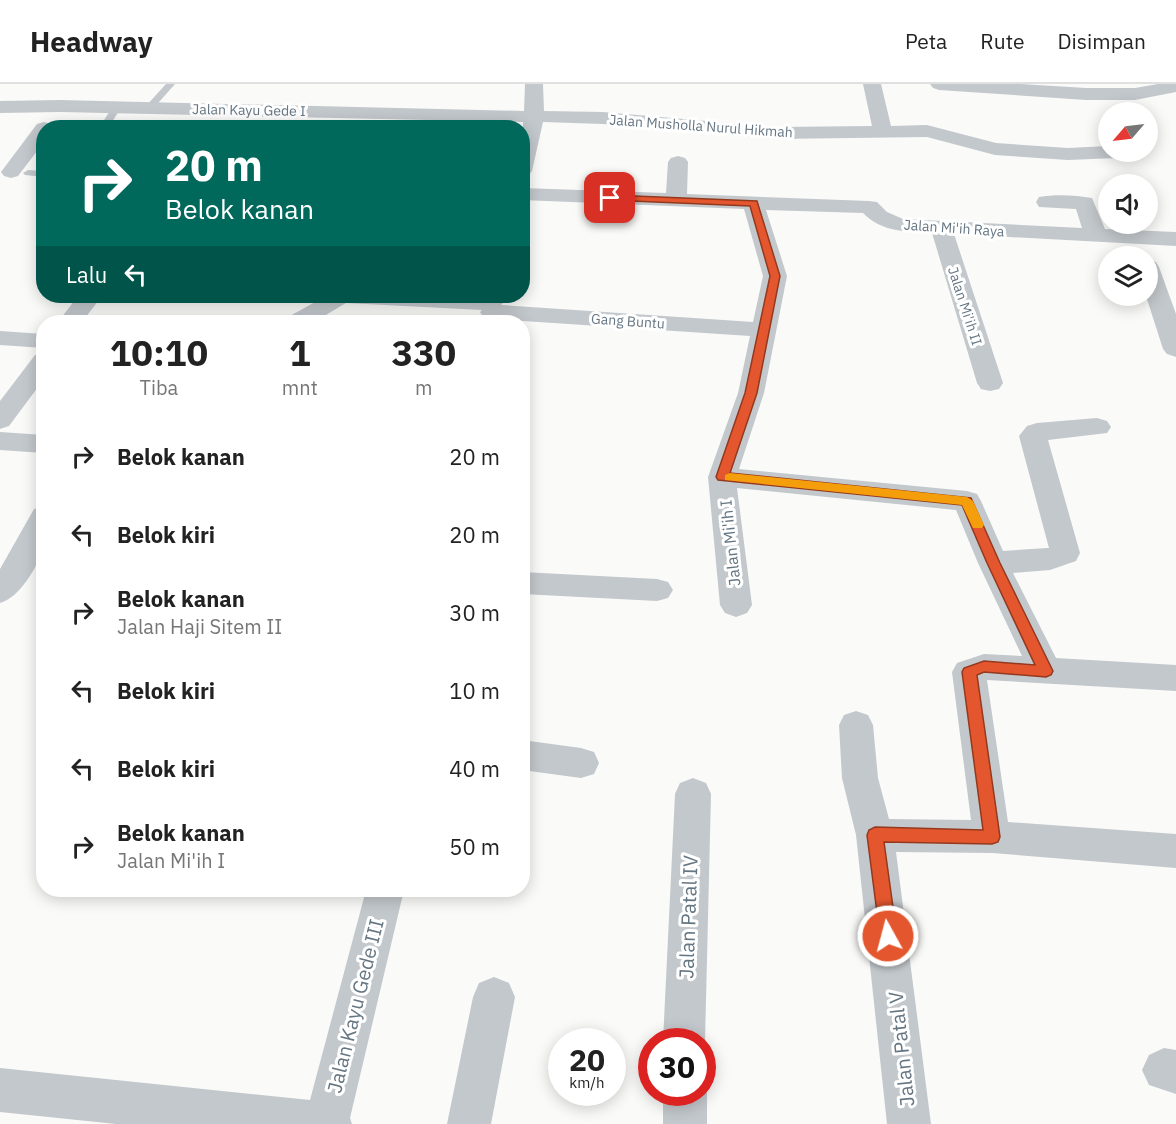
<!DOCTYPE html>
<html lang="id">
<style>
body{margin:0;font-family:"IBM Plex Sans",sans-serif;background:#f2f2f2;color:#222;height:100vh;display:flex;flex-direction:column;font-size:22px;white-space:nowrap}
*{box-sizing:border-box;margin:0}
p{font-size:20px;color:#767676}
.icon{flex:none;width:33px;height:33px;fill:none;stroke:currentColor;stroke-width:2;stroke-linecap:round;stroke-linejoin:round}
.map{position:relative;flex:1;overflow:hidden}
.drawer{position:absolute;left:36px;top:231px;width:494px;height:582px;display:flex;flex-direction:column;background:#fff;border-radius:24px;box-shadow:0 3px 15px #0003}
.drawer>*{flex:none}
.banner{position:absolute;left:36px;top:36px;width:494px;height:183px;border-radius:24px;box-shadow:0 3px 15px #0003;background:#00695c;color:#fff;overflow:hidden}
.needle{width:39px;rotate:242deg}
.buttons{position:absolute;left:1098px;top:18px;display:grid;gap:12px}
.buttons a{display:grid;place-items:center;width:60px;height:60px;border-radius:50%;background:#fff;box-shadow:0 3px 15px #0003;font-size:30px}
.speed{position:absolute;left:548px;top:944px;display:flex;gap:12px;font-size:30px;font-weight:700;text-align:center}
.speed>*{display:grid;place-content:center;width:78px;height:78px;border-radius:50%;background:#fff;box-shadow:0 3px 15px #0003;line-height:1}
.speed small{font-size:15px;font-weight:400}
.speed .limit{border:9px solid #d22;background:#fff;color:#111}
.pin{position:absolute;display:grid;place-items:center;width:51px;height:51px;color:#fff;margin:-26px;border-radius:12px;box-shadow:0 3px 9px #0006}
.me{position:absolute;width:66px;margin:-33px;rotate:353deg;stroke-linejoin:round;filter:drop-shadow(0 0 4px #0008)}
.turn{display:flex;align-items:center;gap:21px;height:126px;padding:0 30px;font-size:27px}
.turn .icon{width:78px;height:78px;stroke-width:2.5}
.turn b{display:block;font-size:42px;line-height:51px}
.then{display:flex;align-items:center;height:57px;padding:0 30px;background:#0003;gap:12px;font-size:22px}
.eta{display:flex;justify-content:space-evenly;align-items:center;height:102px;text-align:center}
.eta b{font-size:36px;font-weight:800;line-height:42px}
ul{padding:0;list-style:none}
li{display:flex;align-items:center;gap:18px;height:78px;padding:0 30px}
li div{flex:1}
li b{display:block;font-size:22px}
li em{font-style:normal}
header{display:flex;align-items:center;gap:36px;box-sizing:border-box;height:84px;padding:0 30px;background:#fff;border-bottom:2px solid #e0e0e0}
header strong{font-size:28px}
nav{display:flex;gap:33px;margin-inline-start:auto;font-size:21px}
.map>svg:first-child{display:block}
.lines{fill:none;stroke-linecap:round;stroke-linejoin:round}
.service{fill:#c3c8cc;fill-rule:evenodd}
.minor{fill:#c3c8cc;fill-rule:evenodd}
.route{fill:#e4572e;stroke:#94391e;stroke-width:1.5}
.slow{fill:#f59e0b}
.labels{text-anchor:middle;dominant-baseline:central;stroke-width:6;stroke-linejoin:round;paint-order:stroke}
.far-street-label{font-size:14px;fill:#657683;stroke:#fff}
.street-label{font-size:16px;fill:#657683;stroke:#fff}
.near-street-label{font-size:20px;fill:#657683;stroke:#fff}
</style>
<header>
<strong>Headway</strong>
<nav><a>Peta</a><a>Rute</a><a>Disimpan</a></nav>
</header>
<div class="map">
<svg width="1176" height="1040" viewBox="0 0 1176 1040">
<rect width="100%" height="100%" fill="#fafaf8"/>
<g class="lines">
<path class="service" d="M166 0H175L152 26H146V22Z
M113 22 121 24 108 44H99Z
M28 86 44 87V93L25 91 23 89Z"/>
<path class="minor" d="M525 0H543L544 27 603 28 776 43 872 42 863 0H881L891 42 927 41 996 59 1068 64 1108 62V68H1127L1124 72 1117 74 1068 76 995 71 927 53 776 55 603 40 543 38 532 87 529 91 522 93 523 38 60 28 0 29V17L60 16 524 27Z
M930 0H1021L1086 4H1135L1158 0H1176V8L1135 16H1086L939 6 933 4Z
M44 38 51 40 53 44H44V58L18 92 11 94 4 92 1 88 37 40Z
M678 72 685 74 688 78 687 110 869 117 877 118 887 128 903 135 1082 144 1076 125 1039 123 1036 118 1039 113C1055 110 1076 111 1092 114L1105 145 1176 148V162L954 150 1003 299 999 305 990 307 981 305 977 299 932 149C907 148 881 148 863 129L766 126 787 192 764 309 739 385 967 407 977 410 981 417 1003 467 1047 464H1049L1019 352 1027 342 1037 339 1097 334 1107 337 1111 343 1107 349 1048 356 1080 469 1076 477 1050 486 1013 489 1056 574 1176 581V607L987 596 1008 738 1176 750V784L992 769 896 768 931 1040H887L856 751 842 694 839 641 844 631 856 627 868 631 873 641 878 694 889 735 971 736 952 588 957 579 984 570 1022 572 978 479 956 426 737 404 752 521 747 529 736 533 725 529 720 521 708 393 738 309 750 252 492 235 483 233 480 228 482 226 346 219 314 238H285L288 233 326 212H491L499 214 503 219 501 221 753 238 763 192 744 125 522 116V104L666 109 668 78 671 74Z
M1148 176 1156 178 1159 183 1176 230V273L1167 270 1163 265 1146 212Z
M78 212H102L82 238H58Z
M160 231H229L238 233 241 238H148L151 233Z
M0 247 44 250V264L0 261Z
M44 269V295L9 342 0 345V317L35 271Z
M0 348 44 351V369L0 366Z
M44 422C44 435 47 453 43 465 37 484 19 514 0 519V485L34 425Z
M522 488 657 495 668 498 673 506 668 514 657 517 522 510Z
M522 656 581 664 594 668 599 679 594 690 581 694 522 686Z
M693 694 706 699 711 710 705 957 702 965V957H663L675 710 680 699Z
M366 806H404L350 1034 352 1040H116L0 1028V984L310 1016Z
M494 893 509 899 515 913 491 1040H447L473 913 479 899Z
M1164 964 1176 966V1010L1149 1001 1142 986 1149 971Z
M702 996 707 1008V1040H663V1008H702Z"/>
</g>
<path class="route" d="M610 111 757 117 780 192 757 309 730 389 971 414 1000 479 1053 587 1051 591 1046 593 984 588 977 591 1000 753 998 758 992 760 884 758 897 852 894 857 888 860 882 857 880 852 867 751 869 746 875 743 983 746 962 588 964 584 984 577 1035 581 987 479 962 421 718 396 716 393 745 309 770 192 750 122 607 116 605 114Z"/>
<path class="slow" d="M730 389 967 413 973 417 984 441 982 444H973L962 421 725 396V391Z"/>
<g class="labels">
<g class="far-street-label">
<text transform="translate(249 26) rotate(1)">Jalan Kayu Gede I</text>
<text transform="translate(701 42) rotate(4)">Jalan Musholla Nurul Hikmah</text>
<text transform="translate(954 144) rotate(4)">Jalan Mi'ih Raya</text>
<text transform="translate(965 222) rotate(72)">Jalan Mi'ih II</text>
<text transform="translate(628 237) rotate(4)">Gang Buntu</text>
</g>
<g class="street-label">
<text transform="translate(730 459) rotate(-96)">Jalan Mi'ih I</text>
</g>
<g class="near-street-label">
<text transform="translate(688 833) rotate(-88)">Jalan Patal IV</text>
<text transform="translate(355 922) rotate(-76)">Jalan Kayu Gede III</text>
<text transform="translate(901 965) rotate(-96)">Jalan Patal V</text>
</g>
</g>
</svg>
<div class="buttons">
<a><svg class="needle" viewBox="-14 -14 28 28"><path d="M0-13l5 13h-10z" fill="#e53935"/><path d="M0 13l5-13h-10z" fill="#767676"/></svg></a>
<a><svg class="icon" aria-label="sound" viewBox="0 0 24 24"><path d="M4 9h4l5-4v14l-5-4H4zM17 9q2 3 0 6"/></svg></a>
<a><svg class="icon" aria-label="layers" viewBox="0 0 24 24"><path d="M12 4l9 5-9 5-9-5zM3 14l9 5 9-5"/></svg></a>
</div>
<div class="speed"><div>20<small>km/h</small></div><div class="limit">30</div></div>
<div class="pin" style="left:610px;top:114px;background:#d93025"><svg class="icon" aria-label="arrive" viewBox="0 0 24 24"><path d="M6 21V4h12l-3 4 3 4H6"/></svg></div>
<svg class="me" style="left:888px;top:852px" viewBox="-20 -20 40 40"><circle r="17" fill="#e4572e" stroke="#fff" stroke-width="3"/><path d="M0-11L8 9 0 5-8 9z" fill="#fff"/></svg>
<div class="banner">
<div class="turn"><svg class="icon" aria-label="right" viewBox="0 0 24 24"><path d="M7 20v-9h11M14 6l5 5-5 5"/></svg><div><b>20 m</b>Belok kanan</div></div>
<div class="then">Lalu<svg class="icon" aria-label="left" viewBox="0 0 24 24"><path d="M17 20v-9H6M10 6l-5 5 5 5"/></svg></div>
</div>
<section class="drawer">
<div class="eta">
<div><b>10:10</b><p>Tiba</p></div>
<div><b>1</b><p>mnt</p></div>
<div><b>330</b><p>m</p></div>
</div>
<ul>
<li><svg class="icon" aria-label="right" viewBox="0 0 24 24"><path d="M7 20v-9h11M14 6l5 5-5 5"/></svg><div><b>Belok kanan</b></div><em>20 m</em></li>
<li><svg class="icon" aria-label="left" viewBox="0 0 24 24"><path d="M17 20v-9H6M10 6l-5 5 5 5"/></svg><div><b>Belok kiri</b></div><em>20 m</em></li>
<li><svg class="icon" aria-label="right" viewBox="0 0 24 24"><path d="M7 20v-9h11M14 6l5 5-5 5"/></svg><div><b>Belok kanan</b><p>Jalan Haji Sitem II</p></div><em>30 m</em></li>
<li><svg class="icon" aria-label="left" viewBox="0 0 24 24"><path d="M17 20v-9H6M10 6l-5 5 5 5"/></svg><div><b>Belok kiri</b></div><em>10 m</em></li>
<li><svg class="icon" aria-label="left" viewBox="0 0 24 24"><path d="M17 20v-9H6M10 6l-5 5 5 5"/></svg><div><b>Belok kiri</b></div><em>40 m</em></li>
<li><svg class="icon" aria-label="right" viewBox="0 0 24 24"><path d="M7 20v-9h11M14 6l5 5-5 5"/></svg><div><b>Belok kanan</b><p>Jalan Mi'ih I</p></div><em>50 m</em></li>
</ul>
</section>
</div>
